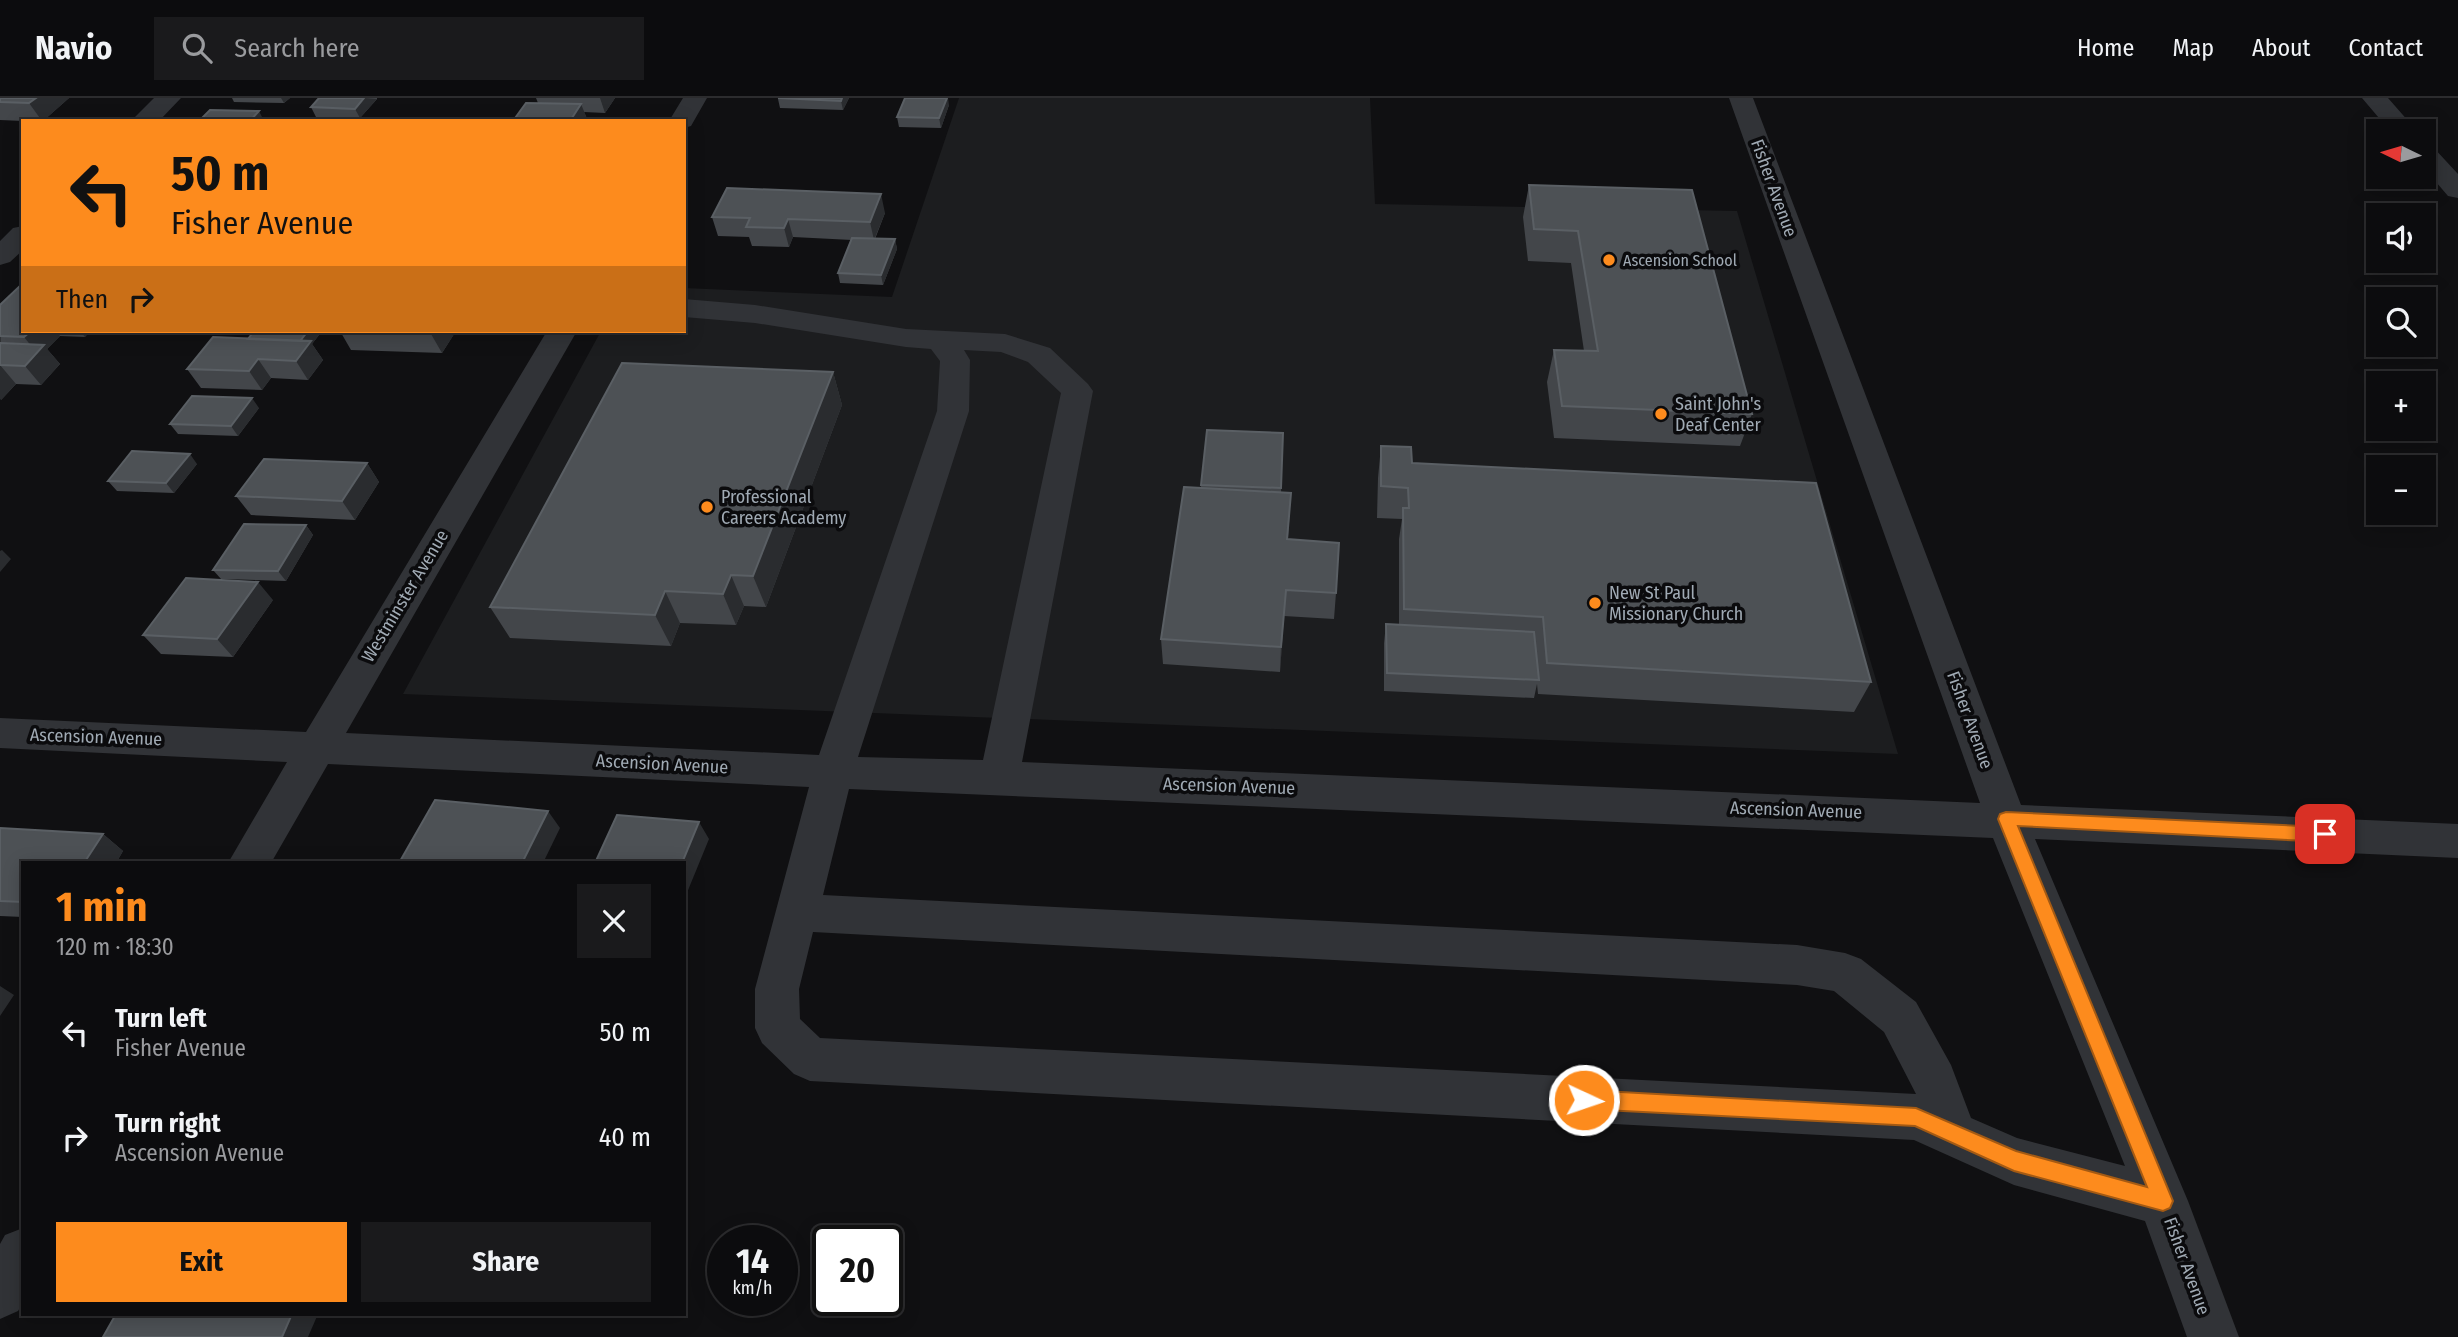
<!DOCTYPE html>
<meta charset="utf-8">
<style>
body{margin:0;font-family:"Fira Sans Condensed",sans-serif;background:#1a1a1c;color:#f1f3f6;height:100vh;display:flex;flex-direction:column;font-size:26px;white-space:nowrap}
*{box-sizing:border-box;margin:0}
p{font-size:23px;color:#9a9b9e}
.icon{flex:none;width:38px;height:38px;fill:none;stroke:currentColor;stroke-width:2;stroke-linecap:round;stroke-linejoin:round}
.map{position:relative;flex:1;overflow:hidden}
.drawer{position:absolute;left:21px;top:763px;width:665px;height:455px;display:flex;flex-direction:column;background:#0c0c0e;border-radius:0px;box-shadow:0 4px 18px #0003,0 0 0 2px #2c2c2e}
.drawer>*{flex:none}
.hud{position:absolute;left:21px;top:21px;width:665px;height:214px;border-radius:0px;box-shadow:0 4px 18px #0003,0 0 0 2px #2c2c2e;background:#fd8b1d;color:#111;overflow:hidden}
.needle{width:46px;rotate:275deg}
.buttons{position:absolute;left:2366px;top:21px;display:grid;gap:14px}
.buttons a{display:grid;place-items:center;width:70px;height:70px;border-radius:0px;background:#0c0c0e;box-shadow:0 4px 18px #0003,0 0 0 2px #2c2c2e;font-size:35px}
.speed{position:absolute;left:707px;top:1127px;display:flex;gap:14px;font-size:35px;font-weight:700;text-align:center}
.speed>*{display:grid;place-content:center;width:91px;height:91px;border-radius:50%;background:#0c0c0e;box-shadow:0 4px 18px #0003,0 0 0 2px #2c2c2e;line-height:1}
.speed small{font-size:18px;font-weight:400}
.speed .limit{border:4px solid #111;border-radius:10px;background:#fff;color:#111}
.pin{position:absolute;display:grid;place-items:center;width:60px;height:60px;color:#fff;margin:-30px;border-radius:14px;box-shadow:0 4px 10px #0006}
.me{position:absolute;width:77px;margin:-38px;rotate:93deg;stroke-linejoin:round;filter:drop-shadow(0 0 5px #0008)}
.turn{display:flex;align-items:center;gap:24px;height:147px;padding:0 35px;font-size:32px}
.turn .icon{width:91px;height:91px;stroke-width:2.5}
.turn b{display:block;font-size:49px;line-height:60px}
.then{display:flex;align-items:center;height:66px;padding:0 35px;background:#0003;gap:14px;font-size:26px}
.round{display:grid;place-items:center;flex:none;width:74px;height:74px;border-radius:0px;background:#1a1a1c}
.headline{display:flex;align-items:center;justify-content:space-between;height:119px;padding:0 35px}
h1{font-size:42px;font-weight:700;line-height:52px;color:#fd8b1d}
.action{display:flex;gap:14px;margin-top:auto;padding:14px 35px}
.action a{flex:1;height:80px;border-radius:0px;background:#fd8b1d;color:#111;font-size:28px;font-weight:700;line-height:80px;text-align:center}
.action a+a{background:#1a1a1c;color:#f1f3f6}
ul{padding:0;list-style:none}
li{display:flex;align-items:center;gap:21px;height:105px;padding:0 35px}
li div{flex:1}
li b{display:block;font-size:26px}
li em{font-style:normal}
header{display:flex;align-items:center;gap:42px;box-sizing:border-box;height:98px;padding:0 35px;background:#0c0c0e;border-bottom:2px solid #2c2c2e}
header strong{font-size:33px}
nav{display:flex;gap:38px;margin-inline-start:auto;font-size:24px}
.search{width:490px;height:63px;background:#1a1a1c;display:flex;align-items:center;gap:18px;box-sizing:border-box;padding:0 24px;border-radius:0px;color:#9a9b9e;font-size:26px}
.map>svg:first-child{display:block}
.built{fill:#1c1d1f}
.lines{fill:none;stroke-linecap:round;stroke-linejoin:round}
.minor{fill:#313337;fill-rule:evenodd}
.wall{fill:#43464a}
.shaded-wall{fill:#2a2c2f}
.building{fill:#4d5155;stroke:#5a5f64;stroke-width:2}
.route{fill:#fd8b1d;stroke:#a45a13;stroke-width:2}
.poi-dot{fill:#fd8b1d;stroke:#0b0b0d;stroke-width:2.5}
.labels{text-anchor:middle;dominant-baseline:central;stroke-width:7;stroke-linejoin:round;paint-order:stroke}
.far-poi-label{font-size:16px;fill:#a0aab4;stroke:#0b0b0d;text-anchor:start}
.street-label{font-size:18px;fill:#a0aab4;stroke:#0b0b0d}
.poi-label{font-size:18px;fill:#a0aab4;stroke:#0b0b0d;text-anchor:start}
</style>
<header>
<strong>Navio</strong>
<div class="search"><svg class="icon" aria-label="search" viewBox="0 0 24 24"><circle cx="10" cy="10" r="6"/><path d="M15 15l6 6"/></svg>Search here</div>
<nav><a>Home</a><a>Map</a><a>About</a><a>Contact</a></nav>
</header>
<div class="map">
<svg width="2458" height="1239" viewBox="0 0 2458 1239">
<rect width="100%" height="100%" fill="#101012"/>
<path class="built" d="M959 0H1370L1375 106 1737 113 1898 656 403 596 601 233H684V190L892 199Z"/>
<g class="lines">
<path class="minor" d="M154 0H181L159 23H131Z
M683 0H707L691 28 684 30V23H669Z
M1729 0H1753L2021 707 2458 726V760L2035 741 2188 1103 2239 1239H2187L2145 1123 2014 1087 1914 1042 810 983 794 976 762 945 755 930V891L809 689 328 666 271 765H228L287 664 0 650V620L306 634 547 233H577L346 635 819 657 937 313 940 263 931 251 906 249 755 225 684 219V201L755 207 906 231 1005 236 1050 250 1088 286 1093 293 1022 664 1980 705ZM964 252 1001 254 1028 264 1061 295 983 662 858 659 969 313 970 262ZM849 691 1993 740 2125 1068 2017 1040 1971 1020 1951 967 1916 904 1861 861 1845 855 1797 847 823 797ZM813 834 1797 887 1834 893 1884 934 1916 996 820 940 800 921 799 891Z
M2362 0H2388L2417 33H2390Z
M2424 47 2433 49 2458 76V100L2448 98 2424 70Z
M23 128V152L10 164 0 167V143L13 130Z
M23 1130V1205L18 1213 0 1221V1146L5 1137Z"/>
</g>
<path class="wall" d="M0 0H69L43 23H23L0 22Z
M232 0H290L284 5 234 4Z
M319 0H377V1L360 20 316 19 311 9Z
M536 0H615L605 15 584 14 588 23H513L538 5Z
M849 0 843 12 780 10 778 1Z
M949 7 941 30 899 29 897 19Z
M1529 87 1692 92 1752 316 1740 348 1554 340 1547 284 1554 252 1584 253 1571 165 1528 163 1523 119Z
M885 115 875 141H895L897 151 883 187 840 185 838 175 852 142 793 139 789 149 752 148 749 139 718 138 712 119Z
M0 207 23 233H90L85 239 60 238 47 251 60 266 41 287 16 286 1 302Z
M254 233H317L319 237 312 246 323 262 308 282 271 280 262 292 201 290 187 271 248 241Z
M340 233H456L442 255 351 252Z
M833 274 842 307 766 509 744 508 736 527 680 525 671 548 510 540 490 509Z
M259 310 238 338 178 336 170 326Z
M1283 335 1281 395H1291L1288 441 1336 495 1334 521 1284 518 1280 574 1163 566 1161 541 1201 390V387Z
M1381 348 1412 365 1871 584 1854 614 1538 596 1537 586 1534 600 1384 593V545L1386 526 1399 527V441L1402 421 1377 420 1378 380Z
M367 365 379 384 355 422 251 417 236 398Z
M197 366 174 395 117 393 108 383Z
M306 427 313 437 286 483 221 481 213 472Z
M273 502 233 559 161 556 143 537Z
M0 730 103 736 123 753 116 765H23V819L0 818Z"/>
<path class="shaded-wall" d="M36 0H69L43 23H42L29 5Z
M281 0H290L284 5Z
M364 0 377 1 360 20 355 11Z
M600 0H615L605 15Z
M842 0H849L843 12 841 3Z
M947 0H948L949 7 941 30 939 20Z
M581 6 588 23H570Z
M259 13 264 23H250Z
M881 96 885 115 874 142 870 124Z
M788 121 793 139 789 149 784 130Z
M895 141 897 151 883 187 881 177Z
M31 233H56L60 238 47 251 60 266 41 287 25 268 37 255 24 239Z
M80 233H90L85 239Z
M308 233H317L319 237 312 246 323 262 308 282 296 263 297 247Z
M433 233H456L442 255 431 236Z
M258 261 271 280 262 292 249 273Z
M0 267 16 286 1 302 0 301Z
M833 274 842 307 766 509 753 478Z
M252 300 259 310 238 338 231 328Z
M190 356 197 366 174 395 166 385Z
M367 365 379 384 355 422 342 403Z
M306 427 313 437 286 483 278 473Z
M2 452 11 461 0 474V453Z
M731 477 744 508 736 527 723 496Z
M258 484 273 502 233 559 217 541Z
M1286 492 1284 518 1280 574 1281 549Z
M665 493 680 525 671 548 655 517Z
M548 713 560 730 543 765H522Z
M699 724 709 741 684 802V765H682Z
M103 736 123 753 116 765H84Z
M0 888 14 897 0 918Z
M292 1216H318L308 1239H282Z"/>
<path class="building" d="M0 0H36L29 5 0 4Z
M319 0H364L355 11 311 9Z
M778 0H842L841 3Z
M905 0H947L939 20 897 19Z
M526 5 581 6 570 23H513Z
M210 12 259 13 250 23H199Z
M1529 87 1692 92 1752 316 1562 308 1554 252 1598 253 1578 133 1534 131Z
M727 90 881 96 870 124 788 121 784 130 746 129 750 120 712 119Z
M852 140 895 141 881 177 838 175Z
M23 185V233H31L24 239 0 238V207Z
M254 233H308L300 243 248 241Z
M341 233H433L431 236Z
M213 239 311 243 296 263 258 261 249 273 187 271Z
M0 245 44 247 25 268 0 267Z
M622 265 833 274 753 478 731 477 723 496 665 493 655 517 490 509Z
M192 298 252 300 231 328 170 326Z
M1207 332 1283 335 1281 390 1201 387Z
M1381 348 1411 349 1412 365 1816 385 1871 584 1547 565 1543 519 1404 511 1403 410H1409L1408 390 1381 388Z
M132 353 190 356 166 385 108 383Z
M264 361 367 365 342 403 236 398Z
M1184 389 1291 395 1287 441 1339 445 1336 495 1286 492 1281 549 1161 541Z
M244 426 306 427 278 473 213 472Z
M186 480 258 484 217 541 143 537Z
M1386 526 1534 534 1539 582 1387 575Z
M435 702 548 713 522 765H399Z
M617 717 699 724 682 765H595Z
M0 730 103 736 84 765H23V804L0 803Z
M116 1216H292L282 1239H103Z"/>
<path class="route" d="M2006 714 2325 729 2331 731 2334 736 2331 741 2325 744 2018 728 2173 1103 2170 1110 2163 1113 2014 1073 1915 1028 1584 1011 1577 1008 1574 1002 1577 995 1584 992 1916 1010 2016 1053 2147 1089 1998 721 2000 716Z"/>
<g class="poi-dot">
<circle cx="1609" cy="162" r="7"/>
<circle cx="1661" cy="316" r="7"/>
<circle cx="707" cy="409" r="7"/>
<circle cx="1595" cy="505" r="7"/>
</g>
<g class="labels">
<g class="far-poi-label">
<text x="1623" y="162">Ascension School</text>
</g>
<g class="street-label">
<text transform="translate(1774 90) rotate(70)">Fisher Avenue</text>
<text transform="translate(405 498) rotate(-59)">Westminster Avenue</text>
<text transform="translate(1970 622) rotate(70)">Fisher Avenue</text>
<text transform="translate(96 639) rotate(2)">Ascension Avenue</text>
<text transform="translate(662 666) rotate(3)">Ascension Avenue</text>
<text transform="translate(1229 688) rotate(2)">Ascension Avenue</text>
<text transform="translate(1796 712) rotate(2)">Ascension Avenue</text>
<text transform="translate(2187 1168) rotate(70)">Fisher Avenue</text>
</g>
<g class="poi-label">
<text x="1675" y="306">Saint John's<tspan x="1675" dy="21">Deaf Center</tspan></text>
<text x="721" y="399">Professional<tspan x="721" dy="21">Careers Academy</tspan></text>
<text x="1609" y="495">New St Paul<tspan x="1609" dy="21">Missionary Church</tspan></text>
</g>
</g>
</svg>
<div class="buttons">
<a><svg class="needle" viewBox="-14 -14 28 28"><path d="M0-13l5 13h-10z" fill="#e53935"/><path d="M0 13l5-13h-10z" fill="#9a9b9e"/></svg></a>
<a><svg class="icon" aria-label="sound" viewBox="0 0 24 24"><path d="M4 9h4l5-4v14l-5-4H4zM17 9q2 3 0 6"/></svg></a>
<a><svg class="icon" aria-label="search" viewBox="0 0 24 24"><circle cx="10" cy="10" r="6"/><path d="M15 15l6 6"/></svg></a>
<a>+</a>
<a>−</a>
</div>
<div class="speed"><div>14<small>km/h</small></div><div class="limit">20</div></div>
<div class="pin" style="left:2325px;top:736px;background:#d93025"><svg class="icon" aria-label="arrive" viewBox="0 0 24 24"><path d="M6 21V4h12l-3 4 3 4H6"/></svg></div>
<svg class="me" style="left:1584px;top:1002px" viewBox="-20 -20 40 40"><circle r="17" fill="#fd8b1d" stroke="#fff" stroke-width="3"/><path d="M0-11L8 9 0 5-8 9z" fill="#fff"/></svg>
<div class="hud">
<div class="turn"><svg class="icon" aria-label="left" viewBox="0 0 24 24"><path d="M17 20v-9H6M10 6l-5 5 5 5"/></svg><div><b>50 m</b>Fisher Avenue</div></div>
<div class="then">Then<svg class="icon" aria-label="right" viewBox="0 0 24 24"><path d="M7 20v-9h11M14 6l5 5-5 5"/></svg></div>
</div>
<section class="drawer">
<div class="headline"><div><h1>1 min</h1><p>120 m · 18:30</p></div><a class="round"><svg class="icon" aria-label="close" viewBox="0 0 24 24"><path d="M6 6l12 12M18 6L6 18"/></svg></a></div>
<ul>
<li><svg class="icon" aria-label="left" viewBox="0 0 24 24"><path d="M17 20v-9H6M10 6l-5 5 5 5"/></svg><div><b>Turn left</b><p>Fisher Avenue</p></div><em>50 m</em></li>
<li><svg class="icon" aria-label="right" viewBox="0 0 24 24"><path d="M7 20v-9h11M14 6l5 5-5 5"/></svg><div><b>Turn right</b><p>Ascension Avenue</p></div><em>40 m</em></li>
</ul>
<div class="action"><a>Exit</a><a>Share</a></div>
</section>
</div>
